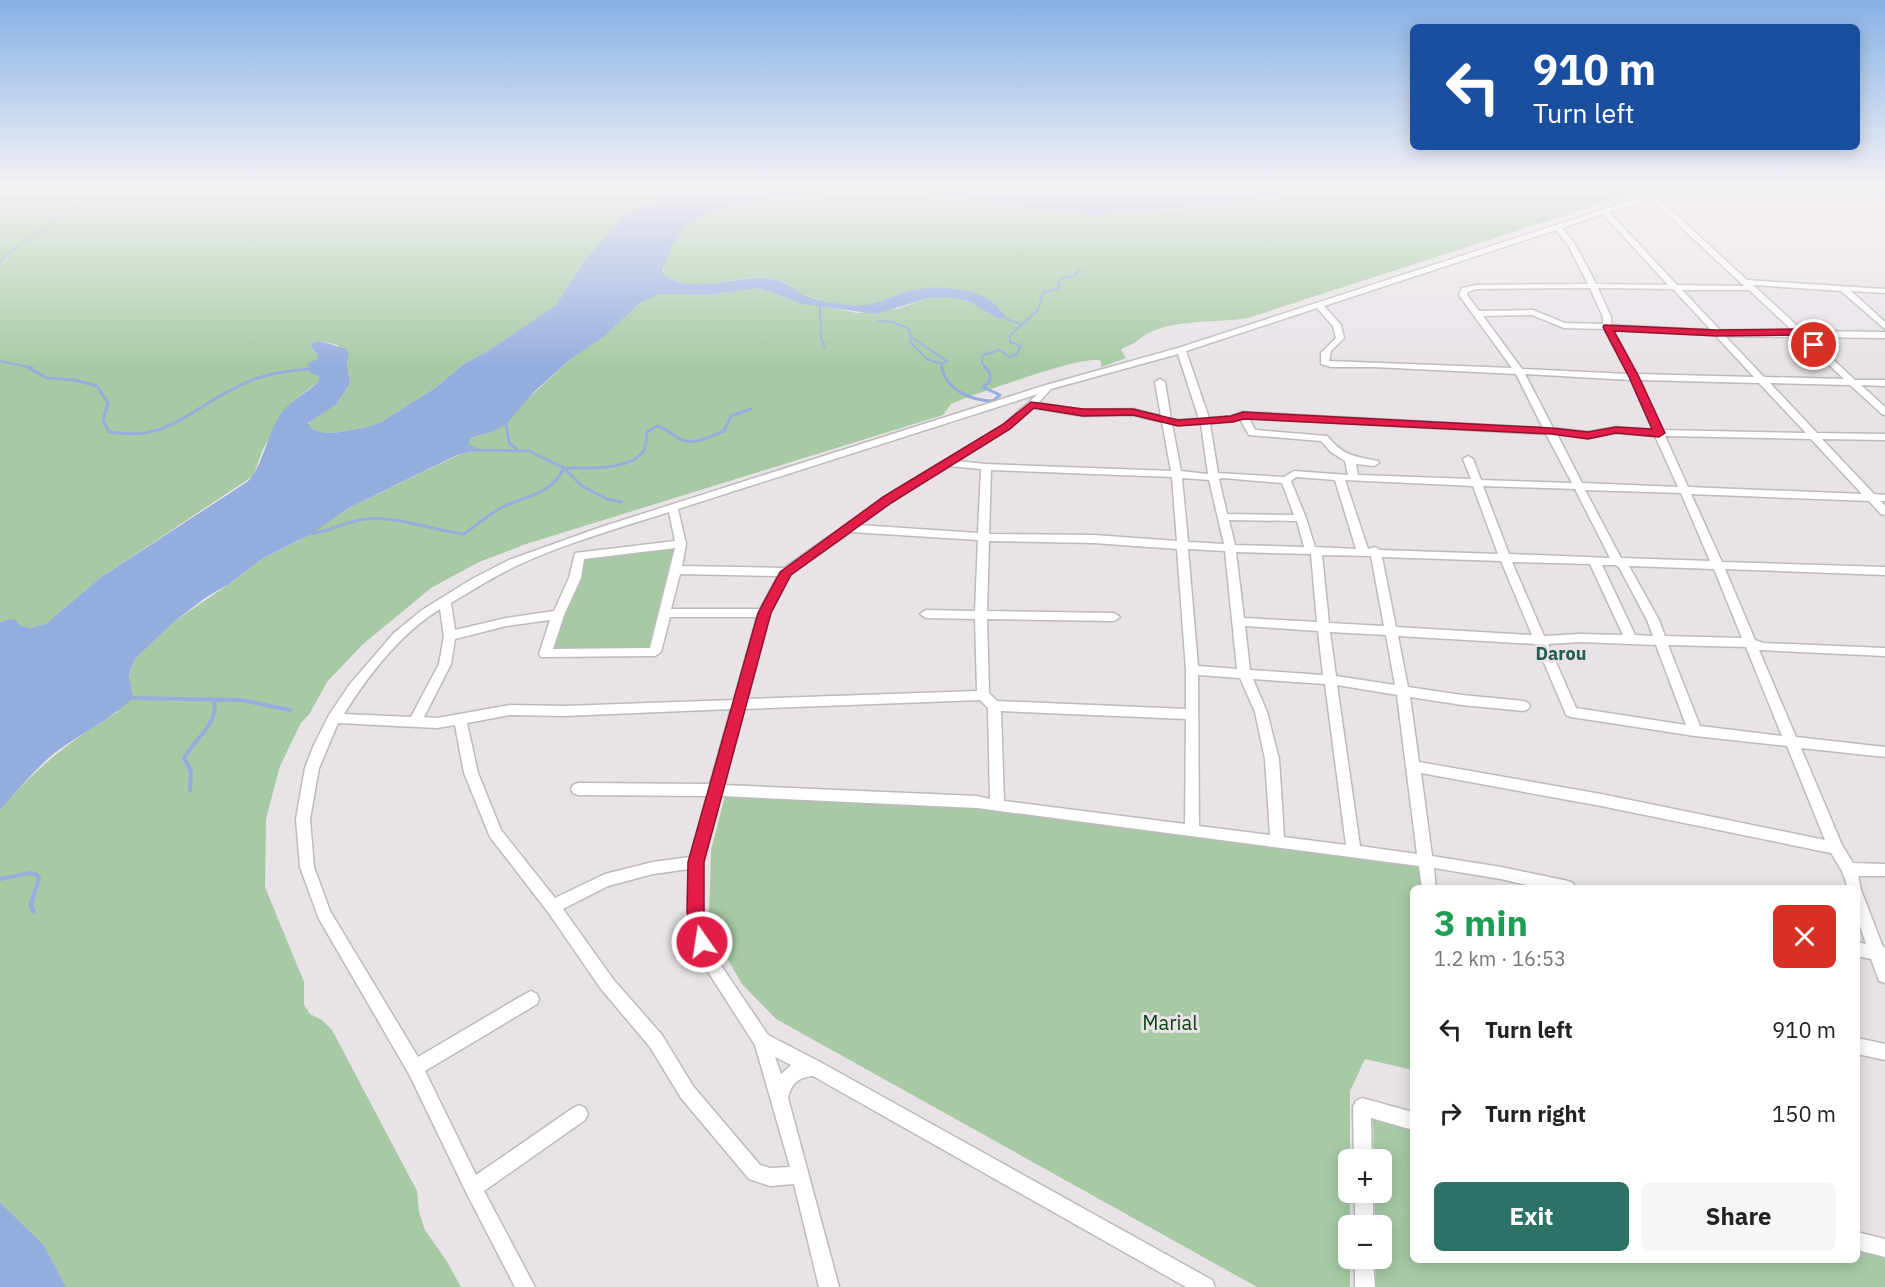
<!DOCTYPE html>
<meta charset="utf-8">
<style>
body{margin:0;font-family:"IBM Plex Sans",sans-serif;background:#f6f6f6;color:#222;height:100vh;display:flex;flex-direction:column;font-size:22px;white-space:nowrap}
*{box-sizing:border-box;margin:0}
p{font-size:20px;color:#767676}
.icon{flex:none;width:33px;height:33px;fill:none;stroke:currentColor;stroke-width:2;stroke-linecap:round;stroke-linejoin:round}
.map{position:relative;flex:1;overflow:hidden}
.drawer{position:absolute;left:1410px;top:885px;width:450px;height:378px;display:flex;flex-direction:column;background:#fff;border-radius:9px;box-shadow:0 3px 15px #0003}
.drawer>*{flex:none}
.hud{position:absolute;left:1410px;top:24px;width:450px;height:126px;border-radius:9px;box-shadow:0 3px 15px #0003;background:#1a4fa0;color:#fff;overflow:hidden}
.buttons{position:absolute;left:1338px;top:1149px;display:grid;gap:12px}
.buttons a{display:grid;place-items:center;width:54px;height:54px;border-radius:9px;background:#fff;box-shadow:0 3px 15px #0003;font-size:30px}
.pin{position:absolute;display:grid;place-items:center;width:51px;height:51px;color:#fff;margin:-26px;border:3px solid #fff;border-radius:50%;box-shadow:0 2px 6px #0007}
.me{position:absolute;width:66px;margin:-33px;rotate:347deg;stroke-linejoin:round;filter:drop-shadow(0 0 4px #0008)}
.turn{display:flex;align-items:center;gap:21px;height:126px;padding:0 24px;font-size:27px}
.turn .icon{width:78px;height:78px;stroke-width:2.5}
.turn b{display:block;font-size:42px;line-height:51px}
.round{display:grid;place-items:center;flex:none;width:63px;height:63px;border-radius:9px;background:#f6f6f6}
.headline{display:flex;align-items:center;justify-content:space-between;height:102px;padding:0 24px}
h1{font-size:36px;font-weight:700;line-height:45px;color:#1e9e55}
.cta{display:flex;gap:12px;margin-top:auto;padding:12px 24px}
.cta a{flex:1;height:69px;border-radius:9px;background:#2d7266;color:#fff;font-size:24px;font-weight:700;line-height:69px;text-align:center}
.cta a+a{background:#f6f6f6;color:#222}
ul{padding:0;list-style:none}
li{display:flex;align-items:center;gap:18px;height:84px;padding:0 24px}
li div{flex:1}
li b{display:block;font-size:22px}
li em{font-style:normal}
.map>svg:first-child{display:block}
.green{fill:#a7caa5}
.water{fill:#95addd}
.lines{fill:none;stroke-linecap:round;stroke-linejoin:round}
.stream-far3{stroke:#95addd;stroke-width:2}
.stream-far2{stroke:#95addd;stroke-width:3}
.stream-far1{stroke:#95addd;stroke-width:4}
.stream{stroke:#95addd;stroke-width:5}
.minor-casing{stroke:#beb9bd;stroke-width:3}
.highway-casing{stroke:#c1c0c1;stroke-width:3}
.minor{fill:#fff;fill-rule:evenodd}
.highway{fill:#8ab3ec;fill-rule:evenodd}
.route{fill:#e11d48;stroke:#92132f;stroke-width:1.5}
.labels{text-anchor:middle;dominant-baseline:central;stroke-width:6;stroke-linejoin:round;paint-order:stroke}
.neighbourhood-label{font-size:18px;font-weight:bold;fill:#245b51;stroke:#e9e3e8}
.near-park-label{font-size:20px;fill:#0b450d;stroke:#e9e3e8}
</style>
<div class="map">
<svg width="1885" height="1287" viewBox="0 0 1885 1287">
<rect width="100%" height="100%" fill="#e9e3e8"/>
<path class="green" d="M0 188H682L620 219 619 223 587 257 556 305 488 351 464 364 435 388 381 422 367 427 334 433 320 432 311 428 308 424 322 412 337 404 350 383 347 362 338 345 319 341 311 348 318 355 319 381 291 403 263 449 253 476 101 577 47 623 30 628 0 623Z
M879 188H906L1017 207 1095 215 1168 210 1274 196 1280 192 1296 188H1649L1248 318C1213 324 1165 317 1137 341 1133 345 1126 345 1121 350L1126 358 1101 367V361C1086 354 990 390 968 397L951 404 943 415 526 544 479 562 431 588 362 645 327 682 310 713 301 723 280 766 266 819 265 887 304 982V1005L310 1014 322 1020 332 1030 417 1191 419 1212 425 1230 446 1260 461 1287H66L44 1245 0 1202V810C38 766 68 742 118 712L135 659 175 621 229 584 262 559 298 541 347 509 458 455 477 450 468 444 470 438 492 432 572 358 602 337 640 303 660 293 709 295 758 288 791 300 857 313 897 309 929 298H953L968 301 997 318 993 302C966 291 937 283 908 292 893 296 881 306 865 306 848 306 827 303 811 297 791 291 791 280 766 278 732 275 693 296 663 274 666 257 673 237 687 225 716 199 837 191 879 188Z
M677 546 651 650 549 652 583 558Z
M725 796 946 805 1209 835 1422 863 1424 888H1413V1070L1365 1059 1350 1091V1287H1257L776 1019 742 984 721 948 709 915 711 850Z
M1373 1119 1413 1129V1260H1857V1251L1885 1258V1287H1376V1259L1382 1258V1226L1375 1225V1193L1382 1192V1160L1374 1159Z"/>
<path class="water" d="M682 188H879C837 191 715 199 686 226 673 238 669 254 663 270V274C691 295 731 277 761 278 786 278 788 287 807 296 819 301 835 303 848 305 874 308 885 298 909 291 932 285 970 287 990 300 997 305 1002 314 1009 320L997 318 968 301 953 298H929L876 314 803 304 758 288 709 295 660 294 640 303 603 337 572 358 535 391 506 424 492 432 470 438 469 444 479 450 457 455 347 509 311 534 262 559 229 584 205 598 175 621 135 659 129 676 133 698C111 719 84 732 60 749 37 766 19 789 0 810V623L9 619 16 620 21 626 30 628 47 623 101 577 247 482C264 466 267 431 283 411 293 399 308 392 319 381V376L311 373 307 364 317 359 318 355 311 347 312 343 319 341 347 349 349 355 347 362 350 383 337 404 308 423 311 428 320 432 334 433 367 427 381 422 435 388 464 364 488 351 556 305 587 257 619 223V219Z
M904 188H1296L1280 192 1270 197 1215 205 1095 215 1017 207Z
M0 1202 44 1245 66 1287H0Z"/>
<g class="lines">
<path class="stream-far3" d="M0 262C22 238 59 222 85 200
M820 304 821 338 825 348
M1007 319 1020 324
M878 321 893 322 909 329 911 337 947 361 942 364V368
M911 337 910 342 927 359 942 364
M0 361 33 368
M986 368 982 363 983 355 1000 350 1009 357 1017 354 1021 346 1010 342V335L1038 310 1043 292 1060 288 1058 282 1060 279 1075 275 1080 269"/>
<path class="stream-far2" d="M27 367 47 378 75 380 97 386 108 403 103 420 109 432C171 442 190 408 241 385 263 374 288 370 313 369
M942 367C945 390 973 401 993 401L1000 395 983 387 990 381V373L985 367
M502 421 506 424 509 443 517 449
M473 450 529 451 564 468 582 486 607 499 622 502
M307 534C328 533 346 521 366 519 399 516 432 530 464 534 477 525 489 514 503 507 527 495 551 495 564 468 585 468 632 471 644 450 647 445 646 438 647 432L657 426C666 428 670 433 678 438 692 447 711 436 724 431L731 416 751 409"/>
<path class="stream-far1" d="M130 698 241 700 290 710
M190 790 191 771 184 758C195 738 219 725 214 700
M0 879 30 873 37 875 39 879 32 900"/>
<path class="stream" d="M33 899 31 904 33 911"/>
<g class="minor-casing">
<path id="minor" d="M1670 188H1680L1657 197 1747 280 1885 289V293L1851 291 1885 322V329L1841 291 1753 285 1803 331 1885 332V338L1809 337 1855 380H1885V386L1861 385 1885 407V415L1882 414 1850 385 1770 383 1817 433 1885 434V440L1822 439 1874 494 1885 495V501H1881L1885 506V515L1881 514 1869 501 1691 494 1722 562 1885 567V575L1725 569 1755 640 1763 643 1885 648V656L1759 650 1796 737 1885 747V757L1801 748 1842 845 1853 863 1885 864V876H1858L1861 890 1883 947 1885 948V983L1879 981 1871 959 1857 956V942L1866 944 1857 917V888H1848L1842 871 1831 853 1601 806 1421 773 1432 856 1501 867 1568 881 1573 883 1575 888H1539L1501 879 1434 868 1436 888H1422L1419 866 977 808 721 796 703 862 702 898 706 927 716 958 768 1035 822 1063 1212 1280 1215 1287H1186L813 1076C798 1077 791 1084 788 1098L839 1287H819L794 1184 770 1186 749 1179 681 1098 650 1047 601 989 548 912 490 837 464 773 455 725 437 728 338 723 319 768 310 819 314 867 330 911 418 1057 525 994 531 991 537 994 539 999 537 1004 425 1071 476 1175 573 1108 579 1105 585 1108 588 1114 585 1120 484 1191 535 1287H515L467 1194 409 1074 319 919 300 867 296 819 305 768 313 747 329 715 350 684 394 633 422 610 472 579 509 560 598 528 1046 385 1178 348ZM1651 199 1744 286 1677 285 1609 212ZM1603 214 1668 285 1596 284 1575 244 1562 228ZM1556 230 1568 245 1588 284 1476 285 1462 288 1459 295 1512 368 1329 361 1331 351 1344 338 1341 325 1324 306ZM1590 288 1603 317V324L1565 323 1533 310 1479 311 1467 295 1468 292 1476 289ZM1598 288 1673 289 1711 330 1611 325V317ZM1682 290H1749L1793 331 1720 330ZM1317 308 1333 326 1336 338 1321 353V364L1331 367H1374L1516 374 1543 428 1243 412 1231 416 1209 418 1186 351ZM1532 315 1564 328 1604 329 1628 374 1522 369 1483 316ZM1613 330 1715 335 1754 377 1637 374ZM1725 336 1799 337 1844 379 1764 377ZM1178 354 1199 419 1178 420 1171 419 1165 382 1160 379 1155 382 1161 416 1133 409 1083 410 1038 403 1051 389ZM1525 374 1631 380 1653 430 1616 427 1588 432 1553 428ZM1640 380 1759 383 1806 433 1662 430ZM1038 394 1003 425 897 489 784 568 682 566 686 544 678 509ZM1033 408 1083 416 1133 415 1162 422 1171 471 986 464 957 461 1009 429ZM1249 418 1546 434 1572 483 1481 480 1473 459 1468 456 1463 459 1471 479 1358 475 1356 464 1374 466 1379 463 1378 461C1353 456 1344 456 1327 436L1255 430ZM1240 419 1249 435 1321 441 1331 452 1345 461 1348 475 1294 471 1284 477 1218 473 1210 424ZM1172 424H1201L1208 474 1181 471ZM1616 433 1655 436 1678 487 1582 483 1557 434 1588 438ZM1665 436 1811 439 1862 494 1688 487ZM949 466 981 469 978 533 859 525 905 493ZM991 470 1172 477 1177 541 1094 535 989 534ZM1296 477 1335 480 1356 549 1315 547 1306 518 1291 481ZM1182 478 1209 480 1224 544 1188 542ZM1222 478 1282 483 1294 515 1227 514 1219 479ZM1345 480 1473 486 1498 554 1380 550 1375 547 1368 549ZM1483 486 1575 489 1610 558 1509 554ZM1585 490 1681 493 1710 561 1621 558ZM669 512 675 541 575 553 569 578 554 611 506 618 455 630 451 603C472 590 493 577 516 566 563 544 619 528 669 512ZM1229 520 1297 521 1304 547 1235 545ZM851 532 978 540 975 611 926 610 920 614 926 618 975 619 977 691 747 699 770 613 790 574ZM989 541 1094 543 1177 549 1186 670V709L997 701 989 693 987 619 1114 621 1120 617 1114 613 987 611ZM675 548 650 648 553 649 564 615 581 578 584 559ZM1188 549 1225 551 1237 669 1198 666ZM1236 552 1311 554 1317 622 1244 618ZM1322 555 1371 556 1384 626 1329 623ZM1382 557 1501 561 1532 635 1396 627ZM1512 562 1590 564 1623 635 1580 634 1544 636ZM1602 565H1615L1619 567 1647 620 1653 636 1635 635ZM1629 566 1714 569 1742 638 1665 636 1659 620ZM680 574 778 576 760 609H671ZM440 609 444 636 439 664 411 717 344 714C369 674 400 634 440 609ZM670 617H757L734 700 564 706 510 705 437 718 424 717 451 664 455 639 506 626 550 620 539 654 541 657 655 656 661 652ZM1245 626 1318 631 1323 675 1250 670ZM1330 632 1386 635 1395 685 1336 676ZM1398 636 1536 644 1565 712 1566 715 1571 717 1695 736 1787 746 1825 840 1601 794 1419 762 1410 697 1462 705 1524 711 1528 709 1530 706 1528 703 1524 701 1462 695 1408 687ZM1580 642 1656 645 1686 725 1576 708 1548 644ZM1668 645 1746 647 1782 736 1700 726ZM1198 675 1240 678 1255 712 1265 759 1270 835 1199 826ZM1253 679 1325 684 1346 845 1284 837 1279 759 1267 712ZM1337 685 1397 695 1417 854 1360 846ZM980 700 988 708 990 799 977 796 724 785 744 709ZM731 709 710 784 578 783 573 785 571 789 573 793 578 795 707 796 690 857 653 862 605 874 555 898 501 830 478 773 467 723 510 715 564 716ZM1001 711 1186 719 1185 824 1004 801ZM689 869 688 898 690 927 701 961 755 1045 790 1167 770 1168 760 1165 693 1086 662 1035 613 979 563 909 608 886 653 874ZM775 1057 791 1065 781 1074Z
M1865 188H1874L1885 193V197Z
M1857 1038 1885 1044V1060L1857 1054Z
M1362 1098 1413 1112V1130L1371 1118 1372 1160H1354L1353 1107 1356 1101Z
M1355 1192H1373V1226H1355Z
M1857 1232 1885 1239V1257L1857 1250Z
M1355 1258H1373L1375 1287H1355Z"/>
</g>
<g class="highway-casing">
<path id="highway" d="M1881 188H1885V198L1880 195Z"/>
</g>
<use href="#minor" class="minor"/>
<use href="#highway" class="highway"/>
</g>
<linearGradient id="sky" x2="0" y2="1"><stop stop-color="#87b1e4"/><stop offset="0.51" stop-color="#f5f2f5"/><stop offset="1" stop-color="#f5f2f5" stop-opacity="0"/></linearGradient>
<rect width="1885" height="368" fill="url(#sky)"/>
<path class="route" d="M1604 325 1717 330 1801 329 1819 345 1811 347 1799 335 1717 336 1614 331 1639 377 1665 433 1659 437 1616 433 1588 439 1551 434 1244 419 1233 422 1178 426 1133 415 1083 416 1034 408 1010 429 891 503 791 575 771 613 704 862V912L711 942 708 948 702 950 696 948 687 912 688 862 758 613 780 572 883 497 1002 425 1031 402 1083 409H1133L1178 420 1231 416 1243 412 1551 428 1588 432 1616 427 1652 429 1629 377 1603 327Z"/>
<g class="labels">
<g class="neighbourhood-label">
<text x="1561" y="653">Darou</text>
</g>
<g class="near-park-label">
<text x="1170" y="1022">Marial</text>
</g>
</g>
</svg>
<div class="buttons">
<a>+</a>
<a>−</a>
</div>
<div class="pin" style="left:1814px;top:345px;background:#d93025"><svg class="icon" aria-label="arrive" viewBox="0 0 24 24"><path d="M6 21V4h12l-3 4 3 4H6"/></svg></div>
<svg class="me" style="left:702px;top:942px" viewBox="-20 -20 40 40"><circle r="17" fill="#e11d48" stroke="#fff" stroke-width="3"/><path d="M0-11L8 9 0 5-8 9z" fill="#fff"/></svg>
<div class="hud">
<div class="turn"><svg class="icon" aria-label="left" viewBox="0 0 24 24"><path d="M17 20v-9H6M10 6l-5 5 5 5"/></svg><div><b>910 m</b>Turn left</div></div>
</div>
<section class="drawer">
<div class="headline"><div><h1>3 min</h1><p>1.2 km · 16:53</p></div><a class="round" style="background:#d93025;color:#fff"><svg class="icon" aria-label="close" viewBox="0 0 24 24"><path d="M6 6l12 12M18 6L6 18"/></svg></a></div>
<ul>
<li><svg class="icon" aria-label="left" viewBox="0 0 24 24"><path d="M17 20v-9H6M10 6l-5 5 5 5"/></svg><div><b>Turn left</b></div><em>910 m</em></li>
<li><svg class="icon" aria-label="right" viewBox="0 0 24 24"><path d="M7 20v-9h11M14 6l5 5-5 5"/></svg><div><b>Turn right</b></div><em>150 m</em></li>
</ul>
<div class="cta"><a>Exit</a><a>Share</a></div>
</section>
</div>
